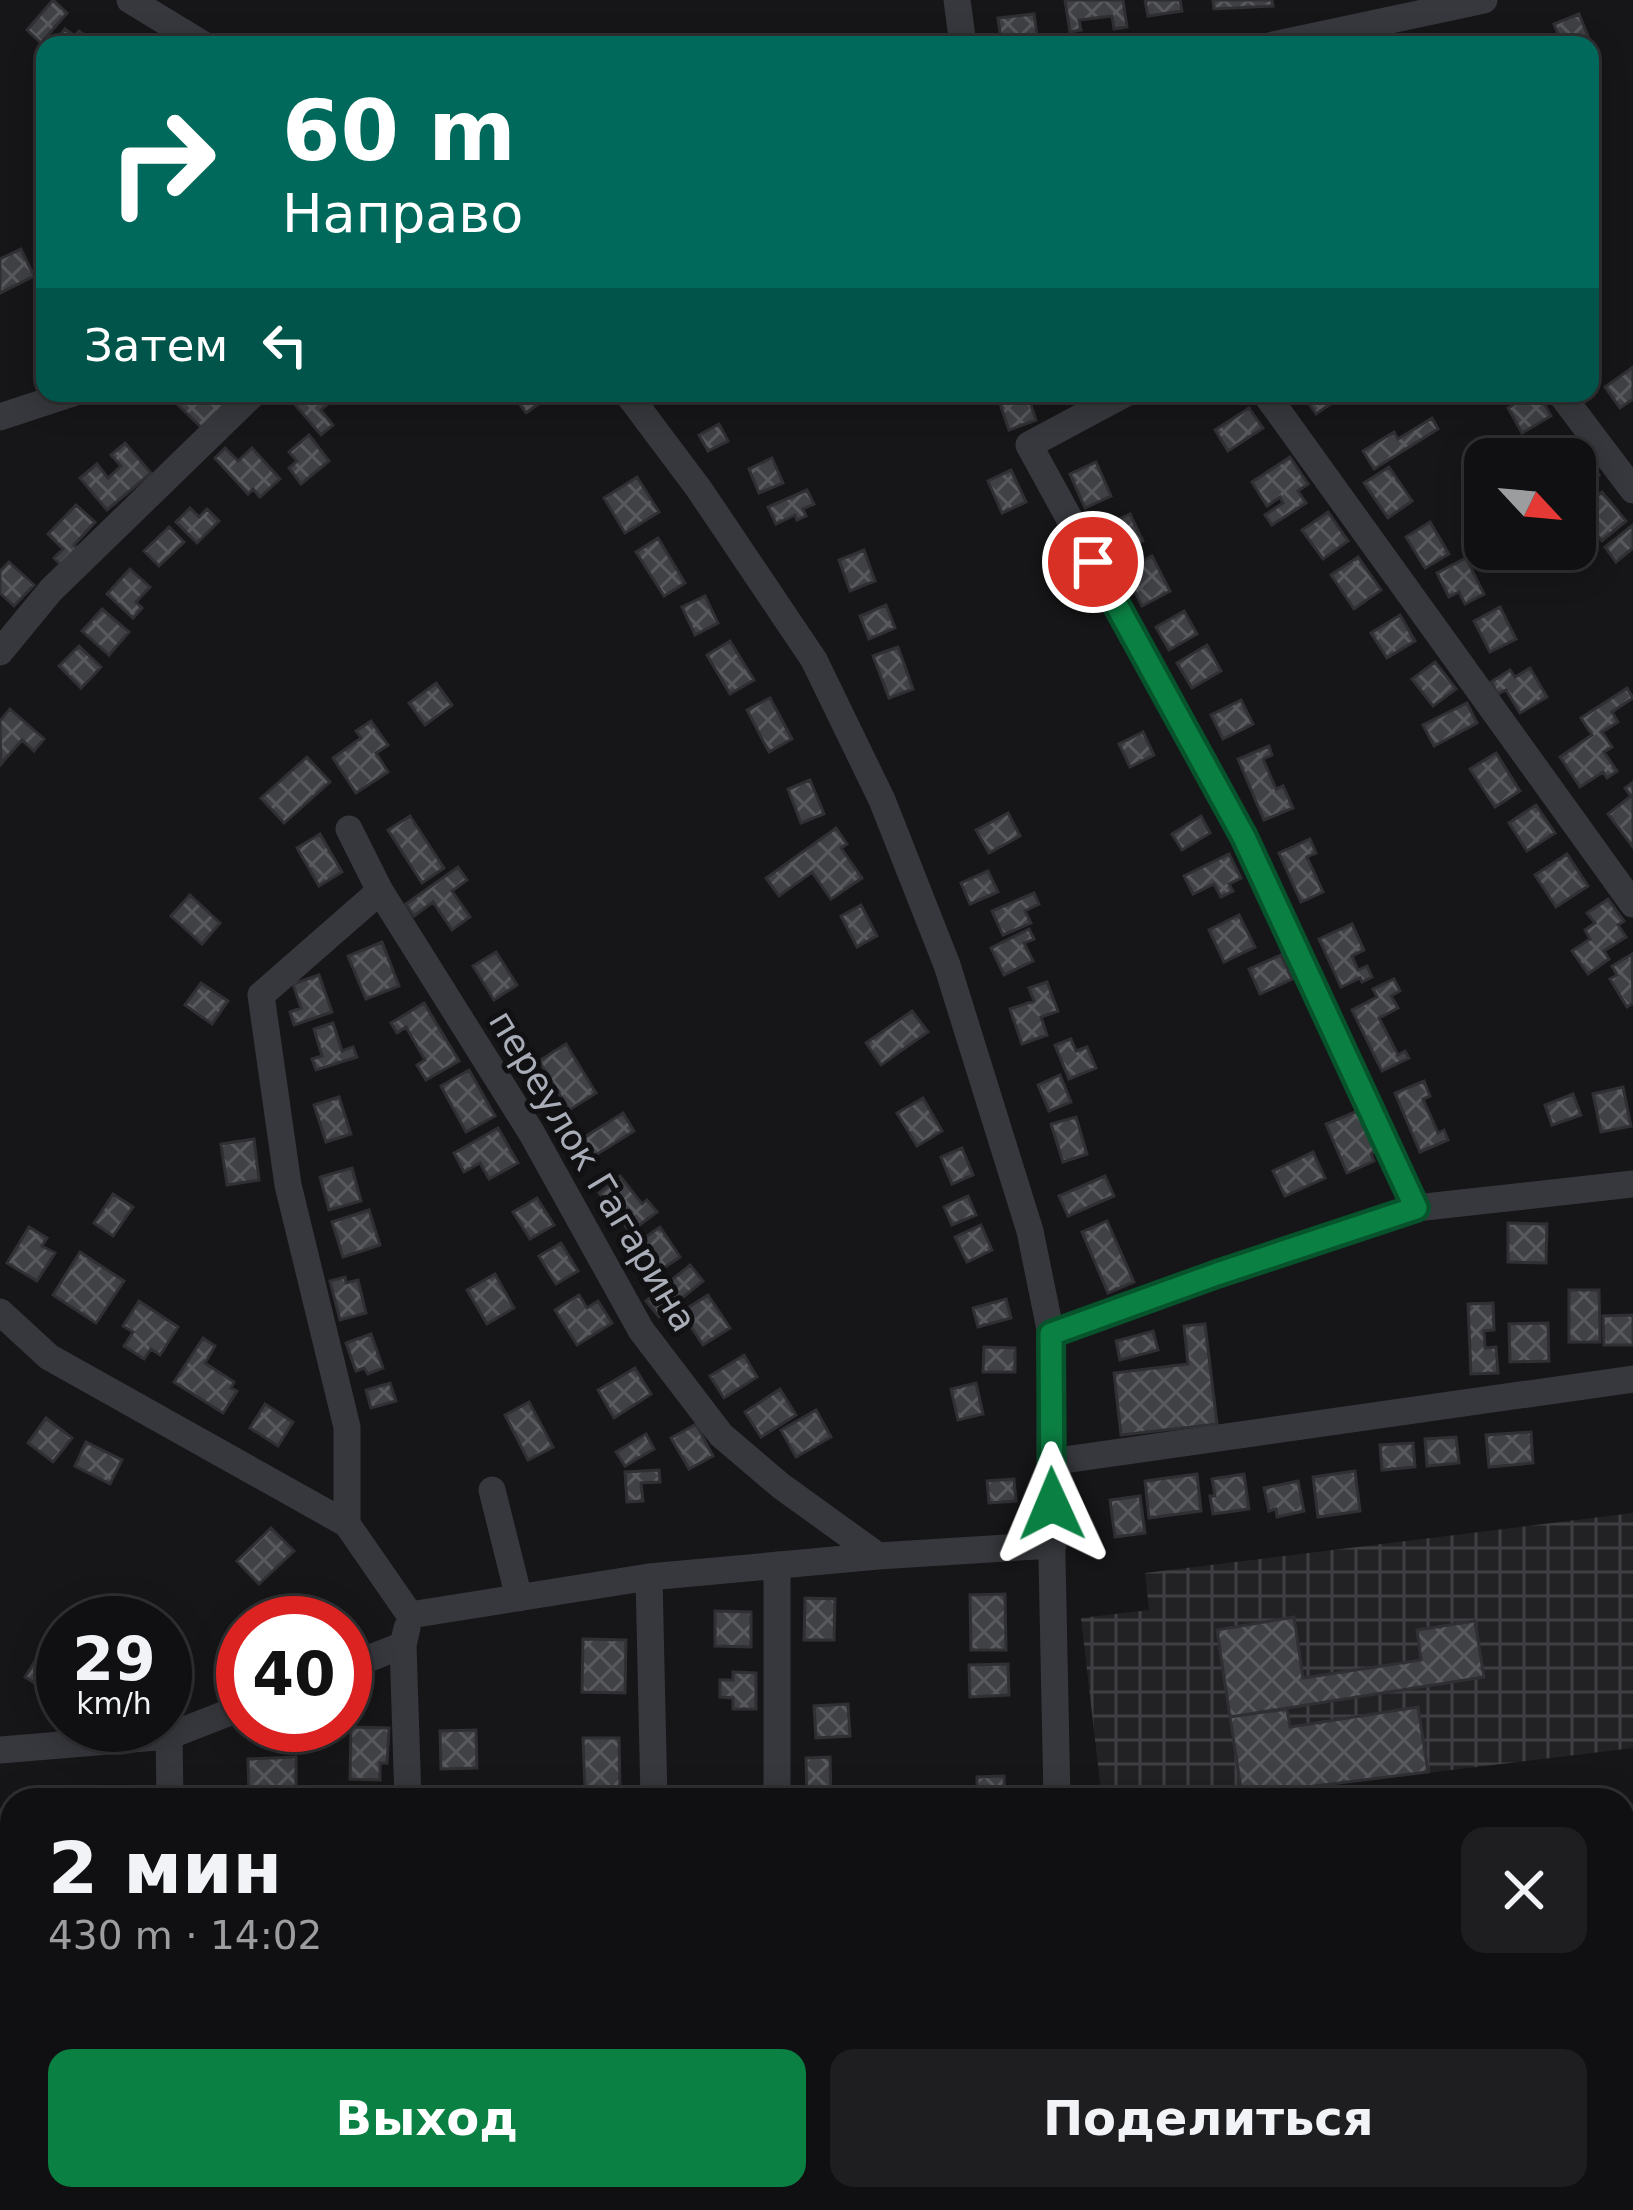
<!DOCTYPE html>
<html lang="ru">
<meta charset="utf-8">
<style>
body{margin:0;font-family:"DejaVu Sans",sans-serif;background:#1e1e20;color:#f1f3f6;height:100vh;display:flex;flex-direction:column;font-size:45px;white-space:nowrap}
*{box-sizing:border-box;margin:0}
p{font-size:39px;color:#9c9d9f}
.icon{flex:none;width:66px;height:66px;fill:none;stroke:currentColor;stroke-width:2;stroke-linecap:round;stroke-linejoin:round}
.map{position:relative;flex:1;overflow:hidden}
.drawer{position:absolute;left:0px;top:1788px;width:1635px;height:423px;display:flex;flex-direction:column;background:#101012;border-radius:36px 36px 0 0;box-shadow:0 6px 30px #0003,0 0 0 3px #303032}
.drawer>*{flex:none}
.top-card{position:absolute;left:36px;top:36px;width:1563px;height:366px;border-radius:24px;box-shadow:0 6px 30px #0003,0 0 0 3px #303032;background:#00695c;color:#fff;overflow:hidden}
.needle{width:78px;rotate:116deg}
.fabs{position:absolute;left:1464px;top:438px;display:grid;gap:24px}
.fabs a{display:grid;place-items:center;width:132px;height:132px;border-radius:24px;background:#101012;box-shadow:0 6px 30px #0003,0 0 0 3px #303032;font-size:60px}
.speed{position:absolute;left:36px;top:1596px;display:flex;gap:24px;font-size:60px;font-weight:700;text-align:center}
.speed>*{display:grid;place-content:center;width:156px;height:156px;border-radius:50%;background:#101012;box-shadow:0 6px 30px #0003,0 0 0 3px #303032;line-height:1}
.speed small{font-size:30px;font-weight:400}
.speed .limit{border:18px solid #d22;background:#fff;color:#111}
.pin{position:absolute;display:grid;place-items:center;width:102px;height:102px;color:#fff;margin:-51px;border:6px solid #fff;border-radius:50%;box-shadow:0 3px 12px #0007}
.me{position:absolute;width:132px;margin:-66px;rotate:359deg;stroke-linejoin:round;filter:drop-shadow(0 0 9px #0008)}
.turn{display:flex;align-items:center;gap:42px;height:252px;padding:0 48px;font-size:54px}
.turn .icon{width:156px;height:156px;stroke-width:2.5}
.turn b{display:block;font-size:84px;line-height:102px}
.then{display:flex;align-items:center;height:114px;padding:0 48px;background:#0003;gap:24px;font-size:45px}
.round{display:grid;place-items:center;flex:none;width:126px;height:126px;border-radius:24px;background:#1e1e20}
.overview{display:flex;align-items:center;justify-content:space-between;height:204px;padding:0 48px}
h1{font-size:72px;font-weight:600;line-height:90px}
.primary-button{display:flex;gap:24px;margin-top:auto;padding:24px 48px}
.primary-button a{flex:1;height:138px;border-radius:24px;background:#0b8043;color:#fff;font-size:48px;font-weight:600;line-height:138px;text-align:center}
.primary-button a+a{background:#1e1e20;color:#f1f3f6}
.map>svg:first-child{display:block}
.industrial{fill:url(#industrial-grid)}
.building{fill:url(#building-cross-hatch);stroke:#303034;stroke-width:3}
.lines{fill:none;stroke-linecap:round;stroke-linejoin:round}
.minor{stroke:#37383d;stroke-width:27}
.route-casing{stroke:#07532c;stroke-width:30}
.route{stroke:#0b8043;stroke-width:21}
.labels{text-anchor:middle;dominant-baseline:central;stroke-width:10;stroke-linejoin:round;paint-order:stroke}
.street-label{font-size:36px;fill:#a8adb8;stroke:#111113}
</style>
<div class="map">
<svg width="1633" height="2210" viewBox="0 0 1633 2210">
<defs>
<pattern id="industrial-grid" width="8" height="8" patternUnits="userSpaceOnUse" patternTransform="scale(3)"><rect width="8" height="8" fill="#222225"/><path d="M0 4h8M4 0v8" fill="none" stroke="#3f3f43"/></pattern>
<pattern id="building-cross-hatch" width="8" height="8" patternUnits="userSpaceOnUse" patternTransform="scale(3)"><rect width="8" height="8" fill="#404145"/><path d="M0 0l8 8M0 8l8-8" fill="none" stroke="#595a5e"/></pattern>
</defs>
<rect width="100%" height="100%" fill="#161618"/>
<path class="industrial" d="M1633 1513V1748L1203 1800H1102L1081 1618 1149 1610 1145 1573Z"/>
<path class="building" d="M53 0 67 13 41 43 27 30Z
M1065 0H1123L1127 27 1114 29 1112 16 1079 20 1081 30 1070 32Z
M1145 0H1180L1182 11 1148 16Z
M1213 0H1272L1273 6 1214 9Z
M1034 14 1037 36 1032 37V45H1020V38L1001 40 998 18Z
M1579 14 1590 41 1576 45 1573 39 1562 43 1554 24Z
M65 29 75 36 79 31 95 43 52 45Z
M21 249 34 276 0 293V259Z
M1633 367V399L1620 408 1605 387Z
M188 393H239L204 430 177 404Z
M299 393H336L338 395 321 410 333 425 321 435 291 400Z
M512 393H554L526 413Z
M1003 393H1027L1036 420 1009 430 997 395Z
M1302 393H1338L1341 397 1316 414Z
M1534 393H1538L1551 416 1522 433 1508 408Z
M1249 408 1263 428 1228 451 1215 430Z
M1432 418 1438 429 1374 469 1363 451 1394 432 1398 439Z
M719 424 728 441 708 451 699 435Z
M309 435 329 461 301 484 289 468 297 461 289 452Z
M125 443 151 473 107 510 80 478 97 464 108 478 121 466 111 455Z
M1579 443 1599 475 1578 488 1575 482V459H1561L1558 455Z
M225 448 238 461 252 448 280 479 260 497 253 489 248 494 215 458Z
M1290 457 1308 484 1298 491 1306 503 1272 525 1265 515 1283 503 1280 497 1267 506 1252 482Z
M772 458 783 483 759 493 749 469Z
M1096 462 1111 496 1085 508 1070 474Z
M1389 467 1412 501 1388 518 1364 483Z
M1011 470 1026 502 1002 513 988 481Z
M637 477 659 512 625 533 604 498Z
M807 490 814 504 803 509 806 516 797 520 795 515 776 524 768 507Z
M1602 492 1626 521 1602 541 1578 512Z
M76 505 95 522 74 545 80 551 64 568 54 558 63 549 48 534Z
M190 508 199 517 207 509 219 521 197 543 176 522Z
M1328 512 1348 541 1323 559 1302 530Z
M1130 514 1143 541 1112 557 1107 546 1121 538 1113 522Z
M1430 522 1449 554 1425 568 1406 537Z
M1633 525V548L1616 562 1605 547Z
M169 527 184 542 159 566 144 551Z
M658 538 685 583 664 596 636 552Z
M864 550 875 581 850 591 839 560Z
M1152 556 1170 591 1142 606 1124 571Z
M1358 557 1381 590 1354 609 1331 575Z
M1466 558 1484 594 1465 604 1459 592 1449 597 1437 573Z
M9 562 34 585 14 606 0 593V571Z
M130 569 150 587 136 602 142 608 133 618 107 594Z
M705 596 718 623 695 635 682 607Z
M886 605 895 628 869 639 860 616Z
M1500 607 1516 639 1490 652 1474 621Z
M102 609 129 632 109 655 82 631Z
M1184 611 1197 634 1169 650 1156 627Z
M1400 615 1415 641 1387 658 1371 633Z
M730 641 754 680 730 694 707 655Z
M1207 645 1221 671 1192 688 1177 663Z
M79 646 101 667 81 688 59 666Z
M898 647 913 689 889 698 873 656Z
M1435 662 1456 689 1433 706 1412 679Z
M1530 668 1547 697 1520 713 1506 690 1498 694 1491 682 1510 670 1515 677Z
M436 683 452 705 425 725 409 703Z
M1627 688 1633 698 1612 712 1618 722 1602 732 1612 747 1604 752 1617 771 1607 778 1603 772 1580 787 1560 757 1592 735 1581 718Z
M770 698 792 739 769 752 747 710Z
M1241 700 1253 724 1223 739 1211 715Z
M1467 703 1477 723 1434 746 1423 725Z
M10 709 44 739 34 751 22 740 1 764 0 721Z
M371 721 388 745 376 753 388 772 356 793 333 758 361 738 356 731Z
M1143 732 1154 755 1130 767 1119 744Z
M1269 746 1272 755 1263 759 1276 789 1283 786 1293 808 1264 820 1238 759Z
M1496 753 1520 791 1495 807 1470 769Z
M307 757 330 782 284 823 261 798Z
M810 780 824 814 801 823 788 789Z
M1633 782V847L1608 814 1631 796 1625 788Z
M1536 805 1555 833 1527 851 1509 823Z
M1008 813 1020 836 989 853 976 830Z
M410 816 444 868 422 883 388 830Z
M1201 816 1210 833 1182 850 1172 834Z
M836 828 847 844 841 848 862 878 831 899 812 872 779 896 766 878Z
M320 834 342 872 319 886 297 848Z
M1310 839 1316 853 1307 857 1323 892 1301 902 1279 853Z
M1229 854 1241 878 1229 884 1233 891 1221 897 1214 884 1193 894 1184 876Z
M1567 854 1588 886 1556 907 1535 875Z
M458 867 467 880 452 891 470 917 452 930 433 902 414 916 406 904Z
M988 871 998 892 970 904 961 883Z
M1034 893 1039 904 1025 911 1031 923 1003 935 992 911Z
M190 895 220 923 202 944 171 916Z
M1608 899 1624 921 1618 925 1626 937 1604 951 1609 959 1588 974 1572 951 1590 939 1585 930 1595 923 1587 913Z
M861 905 877 936 857 947 841 916Z
M1239 915 1255 947 1224 962 1209 930Z
M1352 924 1364 950 1352 956 1358 970 1367 966 1372 977 1362 982 1360 978 1341 987 1319 939Z
M1029 929 1034 939 1024 943 1033 961 1004 975 991 948Z
M382 942 399 986 366 999 348 956Z
M496 952 517 985 494 1000 473 966Z
M1632 954 1633 1003 1627 1007 1610 979 1617 975 1612 966Z
M1281 955 1292 979 1260 994 1249 969Z
M319 975 332 1012 294 1025 290 1012 301 1008 293 984Z
M1394 979 1400 991 1391 996 1398 1008 1379 1018 1398 1055 1405 1051 1409 1058 1382 1071 1352 1010 1377 997 1373 989Z
M1047 982 1058 1011 1041 1017 1047 1035 1022 1044 1010 1009 1034 1001 1029 988Z
M201 983 228 1001 212 1024 185 1005Z
M424 1003 459 1061 426 1080 417 1065 425 1060 406 1027 397 1033 391 1023Z
M912 1011 928 1032 881 1065 866 1043Z
M333 1023 342 1051 353 1047 357 1057 316 1070 312 1059 322 1056 314 1029Z
M1071 1039 1076 1051 1087 1047 1096 1068 1069 1079 1055 1045Z
M566 1044 596 1093 569 1110 539 1061Z
M469 1070 495 1116 466 1132 441 1086Z
M1060 1075 1071 1102 1049 1111 1038 1085Z
M1424 1081 1430 1096 1423 1099 1438 1133 1444 1130 1448 1140 1420 1152 1395 1093Z
M1623 1087 1631 1126 1601 1132 1593 1094Z
M1573 1094 1581 1115 1552 1125 1545 1105Z
M339 1097 351 1134 326 1142 314 1105Z
M923 1098 942 1131 917 1146 897 1113Z
M1360 1110 1377 1151 1371 1154 1374 1161 1347 1173 1326 1124Z
M623 1113 634 1131 594 1156 583 1138Z
M1076 1117 1087 1154 1063 1162 1051 1124Z
M498 1128 518 1163 489 1179 480 1163 464 1172 454 1153Z
M254 1139 259 1180 227 1185 221 1144Z
M962 1148 973 1175 952 1184 941 1157Z
M1313 1152 1325 1178 1285 1196 1273 1171Z
M352 1168 361 1201 329 1210 320 1177Z
M620 1176 642 1204 647 1200 657 1212 630 1232 599 1193Z
M1105 1176 1114 1196 1068 1216 1059 1196Z
M113 1194 133 1207 113 1236 94 1223Z
M968 1196 976 1215 952 1225 944 1207Z
M537 1198 554 1225 530 1239 513 1212Z
M369 1210 380 1245 343 1257 332 1222Z
M1107 1221 1134 1282 1108 1293 1082 1232Z
M1508 1223 1547 1224 1546 1263 1508 1262Z
M981 1225 992 1250 967 1262 955 1237Z
M29 1227 47 1238 42 1246 55 1253 37 1281 7 1263Z
M660 1227 680 1257 659 1271 640 1241Z
M561 1243 578 1271 556 1284 539 1256Z
M80 1252 124 1281 96 1323 53 1295Z
M690 1265 703 1281 659 1317 646 1301Z
M495 1274 514 1308 487 1324 467 1290Z
M345 1277 346 1283 358 1280 366 1313 340 1320 330 1281Z
M1569 1290H1599L1600 1342H1569Z
M579 1295 587 1308 598 1301 612 1323 577 1345 555 1310Z
M708 1295 730 1328 703 1345 681 1312Z
M1006 1299 1011 1318 978 1327 973 1308Z
M139 1301 178 1327 160 1355 151 1349 144 1359 124 1346 133 1332 123 1326Z
M1493 1303 1494 1330 1484 1331 1485 1348 1496 1347 1498 1373 1471 1374 1468 1304Z
M1633 1315V1345H1604L1603 1316Z
M1548 1323 1549 1361 1510 1362 1509 1324Z
M1205 1324 1217 1424 1121 1435 1114 1373 1188 1364 1184 1326Z
M1153 1331 1158 1350 1120 1360 1116 1341Z
M371 1334 383 1368 368 1374 364 1368 356 1371 346 1343Z
M203 1338 215 1346 205 1363 234 1382 231 1388 237 1391 223 1413 174 1382Z
M984 1347 1015 1348V1372H983Z
M744 1355 757 1377 724 1398 710 1376Z
M635 1368 651 1394 614 1418 598 1390Z
M390 1383 396 1401 371 1408 366 1390Z
M976 1383 983 1414 958 1420 951 1389Z
M780 1389 796 1415 761 1437 745 1412Z
M529 1402 553 1447 528 1460 505 1415Z
M265 1404 293 1422 278 1446 250 1428Z
M816 1410 831 1437 796 1457 781 1430Z
M46 1418 72 1438 53 1462 28 1443Z
M696 1424 713 1456 689 1469 671 1438Z
M1531 1432 1533 1463 1489 1467 1486 1435Z
M646 1434 654 1449 625 1466 616 1452Z
M1456 1437 1459 1463 1427 1466 1425 1439Z
M86 1442 122 1460 110 1484 75 1466Z
M1413 1443 1415 1467 1382 1470 1380 1445Z
M659 1470 660 1482 641 1483 643 1501 627 1502 625 1472Z
M1355 1471 1360 1511 1318 1517 1313 1477Z
M1197 1474 1201 1511 1149 1518 1145 1481Z
M1244 1474 1249 1509 1213 1514 1210 1496H1215L1212 1479Z
M1014 1479 1016 1501 989 1503 987 1481Z
M1298 1481 1304 1511 1277 1517 1276 1509 1269 1511 1264 1488Z
M1140 1496 1145 1533 1115 1537 1110 1500Z
M271 1528 294 1551 259 1584 237 1561Z
M1005 1594 1006 1650H971L970 1595Z
M805 1598 835 1599 834 1640H804Z
M715 1611 751 1612V1647L715 1646Z
M1294 1617 1303 1678 1421 1660 1417 1630 1475 1621 1484 1677 1230 1717 1217 1630Z
M583 1639 626 1640 625 1693 582 1692Z
M42 1650 63 1664V1695L61 1699 25 1677Z
M1008 1664 1009 1695 970 1697 969 1665Z
M733 1672 756 1673V1709H733V1698L720 1697V1680H733Z
M848 1704 850 1736 816 1738 814 1706Z
M1418 1707 1428 1772 1242 1795 1230 1717 1287 1709 1290 1727Z
M351 1727 389 1728 387 1763H380V1780L350 1779Z
M476 1730 477 1768 441 1769 440 1731Z
M583 1738H619L620 1788 585 1789Z
M296 1757V1793L249 1795 248 1759Z
M830 1757 831 1799 807 1800 806 1758Z
M1004 1776 1005 1800H977V1777Z
M706 2199H741L742 2209 748 2210H707Z
M1579 2199H1620L1622 2210H1580Z"/>
<g class="lines">
<path class="minor" d="M130 0 204 45
M957 0 963 45
M1273 45 1484 0
M627 393 699 489 814 660 882 800 947 965 1030 1231 1051 1334 1050 1462 1057 1800
M1126 393 1029 445 1244 837 1416 1208
M1265 393 1633 904
M1560 393 1633 490
M0 417 73 393
M0 652 51 590 254 393
M349 829 380 891 531 1132 641 1330 721 1435 781 1486 878 1556
M380 891 261 995 288 1185 347 1427V1524L410 1615
M0 1312 49 1357 347 1524
M1051 1334 1217 1274 1416 1208 1633 1184
M1050 1462 1633 1379
M492 1490 519 1598
M649 1577 654 1800
M410 1615 649 1577 878 1556 1053 1545
M403 1645 408 1800
M345 1668 403 1645 407 1628
M169 1736 170 1800
M0 1750 169 1736 243 1707
M777 1800V1565
M1623 1913 1633 1911
M1623 2153 1633 2152
M175 2199V2210
M419 2199V2210
M1063 2199V2210
M777 2210V2199
M1228 2210 1305 2199"/>
</g>
<g class="lines">
<g class="route-casing">
<path id="route" d="M1052 1504 1051 1334 1217 1274 1416 1208 1244 837 1093 562"/>
</g>
<use href="#route" class="route"/>
</g>
<g class="labels">
<g class="street-label">
<text transform="translate(593 1171) rotate(59)">переулок Гагарина</text>
</g>
</g>
</svg>
<div class="fabs">
<a><svg class="needle" viewBox="-14 -14 28 28"><path d="M0-13l5 13h-10z" fill="#e53935"/><path d="M0 13l5-13h-10z" fill="#9c9d9f"/></svg></a>
</div>
<div class="speed"><div>29<small>km/h</small></div><div class="limit">40</div></div>
<div class="pin" style="left:1093px;top:562px;background:#d93025"><svg class="icon" aria-label="arrive" viewBox="0 0 24 24"><path d="M6 21V4h12l-3 4 3 4H6"/></svg></div>
<svg class="me" style="left:1052px;top:1504px" viewBox="-20 -20 40 40"><path d="M0-17L14 15 0 8-14 15z" fill="#0b8043" stroke="#fff" stroke-width="4"/></svg>
<div class="top-card">
<div class="turn"><svg class="icon" aria-label="right" viewBox="0 0 24 24"><path d="M7 20v-9h11M14 6l5 5-5 5"/></svg><div><b>60 m</b>Направо</div></div>
<div class="then">Затем<svg class="icon" aria-label="left" viewBox="0 0 24 24"><path d="M17 20v-9H6M10 6l-5 5 5 5"/></svg></div>
</div>
<section class="drawer">
<div class="overview"><div><h1>2 мин</h1><p>430 m · 14:02</p></div><a class="round"><svg class="icon" aria-label="close" viewBox="0 0 24 24"><path d="M6 6l12 12M18 6L6 18"/></svg></a></div>
<div class="primary-button"><a>Выход</a><a>Поделиться</a></div>
</section>
</div>
